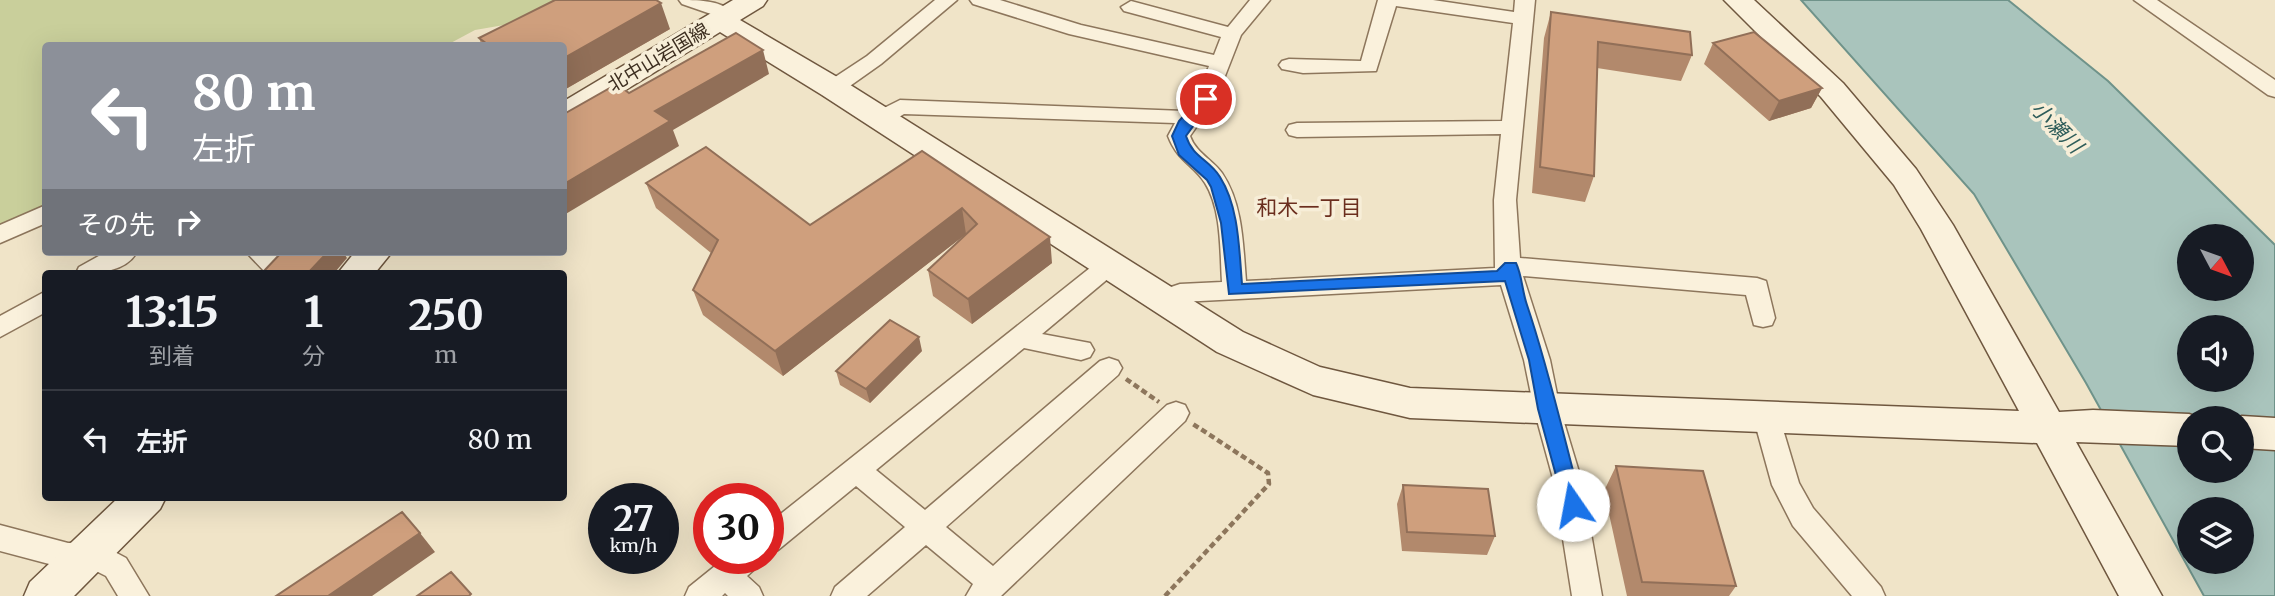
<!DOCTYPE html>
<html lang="ja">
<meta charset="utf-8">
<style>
body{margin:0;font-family:Merriweather,"Noto Sans JP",serif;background:#242831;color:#f1f3f6;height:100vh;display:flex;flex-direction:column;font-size:26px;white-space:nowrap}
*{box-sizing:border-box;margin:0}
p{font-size:23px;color:#9ea1a6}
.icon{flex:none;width:38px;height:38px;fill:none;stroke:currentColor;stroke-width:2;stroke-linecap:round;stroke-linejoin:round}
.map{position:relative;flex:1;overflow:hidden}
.details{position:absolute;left:42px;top:270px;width:525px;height:231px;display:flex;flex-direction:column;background:#171b24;border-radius:7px;box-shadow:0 7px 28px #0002}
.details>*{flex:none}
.top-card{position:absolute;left:42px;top:42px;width:525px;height:214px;border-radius:7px;box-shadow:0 7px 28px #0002;background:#8c9099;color:#fff;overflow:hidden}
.needle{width:46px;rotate:131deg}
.buttons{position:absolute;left:2177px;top:224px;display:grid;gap:14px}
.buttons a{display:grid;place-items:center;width:77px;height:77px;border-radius:50%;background:#171b24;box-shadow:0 7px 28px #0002;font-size:35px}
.speed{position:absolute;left:588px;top:483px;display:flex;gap:14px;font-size:35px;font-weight:700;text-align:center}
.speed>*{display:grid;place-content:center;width:91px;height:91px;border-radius:50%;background:#171b24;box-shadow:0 7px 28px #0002;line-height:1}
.speed small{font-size:18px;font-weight:400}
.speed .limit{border:10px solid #d22;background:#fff;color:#111}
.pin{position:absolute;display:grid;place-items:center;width:60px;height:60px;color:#fff;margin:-30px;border:4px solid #fff;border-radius:50%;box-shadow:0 2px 7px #0007}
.me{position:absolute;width:77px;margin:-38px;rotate:348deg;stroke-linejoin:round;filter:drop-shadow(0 0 5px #0008)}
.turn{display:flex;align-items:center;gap:24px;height:147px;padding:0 35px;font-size:32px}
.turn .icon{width:91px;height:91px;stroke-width:2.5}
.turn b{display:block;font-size:49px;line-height:60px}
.then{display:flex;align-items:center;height:66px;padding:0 35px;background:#0003;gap:14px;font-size:26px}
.eta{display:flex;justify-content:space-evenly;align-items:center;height:119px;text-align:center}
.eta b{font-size:42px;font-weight:700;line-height:49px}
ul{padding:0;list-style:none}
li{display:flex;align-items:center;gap:21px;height:98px;padding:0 35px;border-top:2px solid #363941}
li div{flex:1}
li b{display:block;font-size:26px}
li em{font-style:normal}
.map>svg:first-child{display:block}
.green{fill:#c9cf9b}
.water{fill:#a9c4bc;stroke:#6f938a;stroke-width:2;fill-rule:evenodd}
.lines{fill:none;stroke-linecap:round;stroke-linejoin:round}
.street-casing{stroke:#8d765c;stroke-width:3}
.secondary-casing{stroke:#6f573f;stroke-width:3}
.path{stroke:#8d765c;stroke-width:4.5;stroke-dasharray:6 3.5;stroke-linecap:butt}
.street{fill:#faf1dc;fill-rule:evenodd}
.secondary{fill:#faf1dc;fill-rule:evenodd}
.wall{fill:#b2896c}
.shaded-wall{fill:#916f58}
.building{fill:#cf9f7d;stroke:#916f58;stroke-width:2}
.route{fill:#1a73e8;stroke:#114b97;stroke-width:2}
.labels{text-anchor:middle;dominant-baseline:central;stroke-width:7;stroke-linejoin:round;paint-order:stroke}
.street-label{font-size:19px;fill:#3d2e20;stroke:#f7eed8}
.water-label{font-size:21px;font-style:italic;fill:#2f5d5a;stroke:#f7eed8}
.neighbourhood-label{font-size:21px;fill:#6b2e1e;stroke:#f7eed8}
</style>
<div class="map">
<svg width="2275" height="596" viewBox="0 0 2275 596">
<rect width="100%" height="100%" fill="#f0e4c8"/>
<path class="green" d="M0 0H573L533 20 475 30 447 45 46 46 45 205 0 229Z"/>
<path class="water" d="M1801 0H2008L2108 81 2275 245V596H2204L2086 383 1974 194ZM2189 236H2242V289H2189ZM2189 327H2242V380H2189ZM2189 418H2242V471H2189ZM2189 509H2242V562H2189Z"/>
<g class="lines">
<g class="street-casing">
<path id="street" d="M679 0C696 0 719 0 731 11L727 24H713L711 14 682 4Z
M935 0H957L881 64 840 93H826L823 88 826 83 867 56Z
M970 0H1000L1081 25 1214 55 1221 37 1124 11 1121 7 1131 1 1228 27 1250 0H1270L1241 35 1216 99 1190 136C1196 153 1212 159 1222 173 1243 204 1243 245 1246 281L1495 268 1494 200 1501 134 1297 137 1289 135 1286 130 1289 125 1297 123 1502 121 1513 23 1396 6 1376 71 1303 73 1282 69 1279 65 1282 61 1289 59 1361 61 1378 0H1433L1514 12 1515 0H1535L1516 200 1520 258 1757 278 1766 281 1775 318 1772 325 1763 327 1754 325 1746 295 1523 276 1550 360 1560 409 1582 482 1602 596H1572L1554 482 1534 409 1524 360 1501 285 1181 302 1162 308 1153 305 1150 299 1153 293 1180 284 1222 282C1220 252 1222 210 1205 183 1193 164 1178 162 1168 136L1175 123 904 114 888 124H872L869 119 872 114 900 100 1184 111 1196 97 1209 66 1069 34 973 4Z
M2134 0H2157L2275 80V97L2268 95Z
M46 205V223L0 243V225Z
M106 252H137C125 273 97 273 76 273L79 267Z
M246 252H273L283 261 299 252H330C317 275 289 273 266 273Z
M1108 257 1116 260 1120 266 1116 272 1042 334 1090 343 1094 350 1090 357 1081 360 1024 348 876 470 925 510 1100 361 1109 358 1118 361 1122 368 1118 375 946 527 993 566 1167 405 1176 402 1185 405 1189 413 1185 421 1001 596H966L973 584 926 545 867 596H831L835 587 905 527 856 486 778 550 768 553V524L1100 260Z
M46 291V312L0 337V316Z
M1766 405 1775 408 1779 416 1799 483 1813 508 1881 587 1885 596H1852L1793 526 1772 485 1753 416 1757 408Z
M0 525 68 543 89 542 111 550 126 558 149 596H118L106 576 92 569H68L0 551Z
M725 558H761L757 567 747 576 759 587 763 596H728L725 593 722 596H685L689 587Z"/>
</g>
<g class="secondary-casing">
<path id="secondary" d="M733 0H767L763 6 740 20 844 81 1243 332 1320 367 1410 388 2019 411 1921 229 1894 185 1821 97 1724 0H1754L1843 83 1916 169 1953 225 2059 412 2093 410 2189 414 2200 418H2189V446L2076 442 2162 596H2119L2037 443 1410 418 1313 395 1217 352 822 95 720 32 575 121 564 124V101Z
M355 252H392L375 273H338Z
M2242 416 2275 418V450L2242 448V418H2236Z
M119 497H166L160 509 74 596H24L30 582Z"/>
</g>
<path class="path" d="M1126 379 1159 402
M1165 596 1269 484 1268 473 1193 424"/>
<use href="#street" class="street"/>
<use href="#secondary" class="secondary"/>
</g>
<path class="wall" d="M1551 12 1692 55 1681 81 1597 68 1594 176 1585 202 1532 193 1544 38Z
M670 29 564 90V46H482L479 38Z
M1713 43 1822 88 1811 108 1769 121 1704 64Z
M922 151 1052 263 972 324 933 296 928 270 966 234 783 376 703 315 693 290 711 253 656 208 646 183 810 225Z
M922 351 870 403 840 385 836 371Z
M1616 466 1736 586 1729 596H1627L1604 491Z
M1403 485 1495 536 1487 555 1402 551 1397 504Z"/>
<path class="shaded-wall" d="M661 3 670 29 564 90V58Z
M763 50 769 74 673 130 679 146 564 215V184L655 111Z
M1822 88 1811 108 1769 121 1779 101Z
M962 208 966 234 783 376 775 351Z
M1050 237 1052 263 972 324 968 299Z
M323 252H343L347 258 336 271 337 273H308Z
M919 337 922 351 870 403 866 389Z
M420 533 435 552 372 596H328Z"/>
<path class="building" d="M555 0H656L661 3 564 58V46H490L479 38Z
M1551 12 1690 32 1692 55 1598 42 1594 176 1540 167Z
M1754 32 1822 88 1779 101 1713 43Z
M736 33 763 50 655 111 670 121 564 184V114L617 84 629 93Z
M706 147 810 225 922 151 1050 237 968 299 928 270 977 224 962 208 775 351 693 290 718 240 646 183Z
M288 252H323L325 255 308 273H262L280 254Z
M890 320 919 337 866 389 836 371Z
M1616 466 1703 471 1736 586 1642 582Z
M1403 485 1488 489 1495 536 1407 532Z
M402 512 420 533 328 596H276Z
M451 572 471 594 469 596H417Z"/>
<path class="route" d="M1206 94 1213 99 1186 136C1193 158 1209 159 1220 177 1239 207 1239 249 1242 284L1497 271 1505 263H1516C1522 275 1522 291 1527 305 1549 370 1564 438 1582 505L1579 510 1573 512 1566 510 1564 505 1538 409 1529 360 1505 281 1229 294 1221 223 1211 187 1207 180 1179 155 1172 136 1179 121 1201 96Z"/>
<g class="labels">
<g class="street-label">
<text transform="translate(658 57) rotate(-31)">北中山岩国線</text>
</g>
<g class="water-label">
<text transform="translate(2057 127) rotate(45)">小瀬川</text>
</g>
<g class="neighbourhood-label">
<text x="1309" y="207">和木一丁目</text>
</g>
</g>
</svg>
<div class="buttons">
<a><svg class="needle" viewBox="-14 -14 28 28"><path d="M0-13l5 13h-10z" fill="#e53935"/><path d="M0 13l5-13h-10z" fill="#9ea1a6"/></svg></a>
<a><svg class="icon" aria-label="sound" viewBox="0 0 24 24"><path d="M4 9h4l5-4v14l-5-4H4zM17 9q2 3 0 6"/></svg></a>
<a><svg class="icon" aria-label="search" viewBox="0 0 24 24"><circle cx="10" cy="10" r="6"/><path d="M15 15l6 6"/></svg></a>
<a><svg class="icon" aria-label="layers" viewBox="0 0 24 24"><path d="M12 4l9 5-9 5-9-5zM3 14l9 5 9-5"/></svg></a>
</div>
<div class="speed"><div>27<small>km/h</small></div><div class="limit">30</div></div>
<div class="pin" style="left:1206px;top:99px;background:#d93025"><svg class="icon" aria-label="arrive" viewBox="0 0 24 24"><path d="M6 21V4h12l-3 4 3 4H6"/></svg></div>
<svg class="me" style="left:1573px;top:505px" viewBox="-20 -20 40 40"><circle r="19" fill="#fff"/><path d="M0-13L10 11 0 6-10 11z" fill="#1a73e8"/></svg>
<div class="top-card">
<div class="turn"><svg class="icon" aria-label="left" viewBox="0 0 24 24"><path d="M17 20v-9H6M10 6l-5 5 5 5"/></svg><div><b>80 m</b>左折</div></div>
<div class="then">その先<svg class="icon" aria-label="right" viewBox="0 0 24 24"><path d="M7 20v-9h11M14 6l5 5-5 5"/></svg></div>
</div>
<section class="details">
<div class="eta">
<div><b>13:15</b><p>到着</p></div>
<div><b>1</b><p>分</p></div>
<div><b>250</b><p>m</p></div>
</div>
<ul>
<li><svg class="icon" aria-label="left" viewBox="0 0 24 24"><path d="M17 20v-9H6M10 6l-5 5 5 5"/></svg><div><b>左折</b></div><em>80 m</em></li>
</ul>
</section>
</div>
